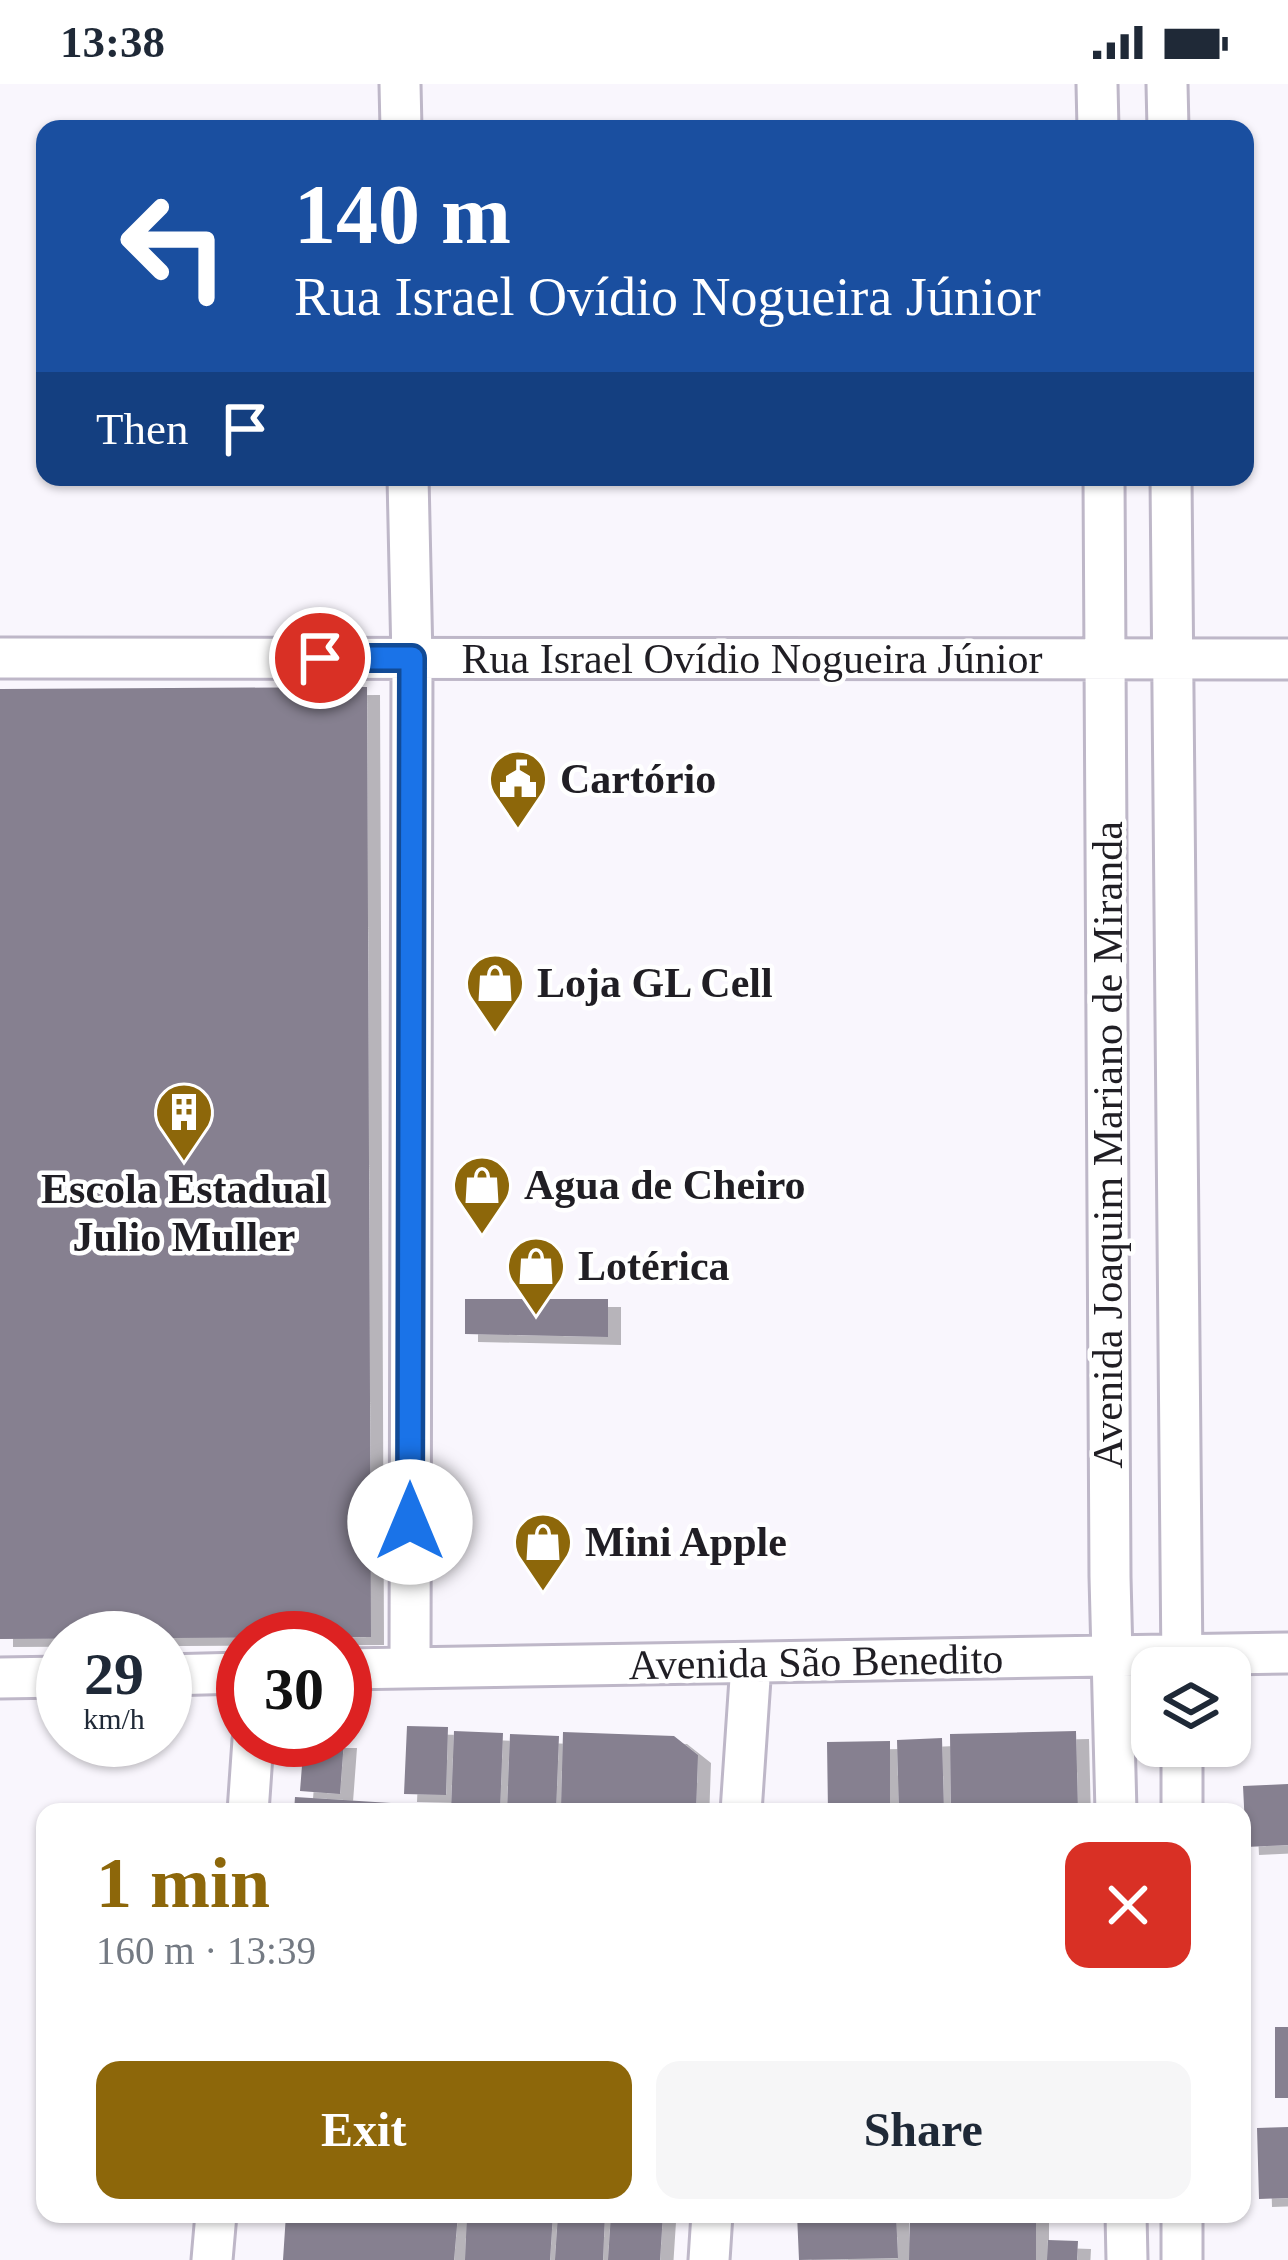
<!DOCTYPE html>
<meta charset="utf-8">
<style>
body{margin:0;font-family:Georgia,serif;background:#f6f6f7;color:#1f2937;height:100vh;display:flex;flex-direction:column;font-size:45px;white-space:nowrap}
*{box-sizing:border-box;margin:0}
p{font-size:39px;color:#747a83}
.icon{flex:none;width:66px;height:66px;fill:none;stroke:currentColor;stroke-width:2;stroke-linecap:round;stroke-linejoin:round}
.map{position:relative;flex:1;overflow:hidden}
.sheet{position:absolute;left:36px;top:1719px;width:1215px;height:420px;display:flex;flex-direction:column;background:#fff;border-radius:24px;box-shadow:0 3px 9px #0004}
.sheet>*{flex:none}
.hud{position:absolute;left:36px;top:36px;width:1218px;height:366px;border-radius:24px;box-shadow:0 3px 9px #0004;background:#1a4fa0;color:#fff;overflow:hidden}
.fabs{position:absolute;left:1131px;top:1563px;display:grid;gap:24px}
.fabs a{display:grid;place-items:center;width:120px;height:120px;border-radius:24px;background:#fff;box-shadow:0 3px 9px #0004;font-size:60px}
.speed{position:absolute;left:36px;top:1527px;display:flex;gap:24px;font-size:60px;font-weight:700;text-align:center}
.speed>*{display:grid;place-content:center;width:156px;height:156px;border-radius:50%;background:#fff;box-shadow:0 3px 9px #0004;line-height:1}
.speed small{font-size:30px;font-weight:400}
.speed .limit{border:18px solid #d22;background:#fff;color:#111}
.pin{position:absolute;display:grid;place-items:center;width:102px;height:102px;color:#fff;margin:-51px;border:6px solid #fff;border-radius:50%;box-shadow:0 3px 12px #0007}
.me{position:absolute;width:132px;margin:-66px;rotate:0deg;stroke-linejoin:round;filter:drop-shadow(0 0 9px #0008)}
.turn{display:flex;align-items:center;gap:42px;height:252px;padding:0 60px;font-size:54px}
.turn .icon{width:156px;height:156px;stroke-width:2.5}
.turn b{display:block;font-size:84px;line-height:102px}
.then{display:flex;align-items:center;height:114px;padding:0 60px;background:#0003;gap:24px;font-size:45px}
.round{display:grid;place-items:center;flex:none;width:126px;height:126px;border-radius:24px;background:#f6f6f7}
.summary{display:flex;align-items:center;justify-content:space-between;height:204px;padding:0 60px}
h1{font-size:72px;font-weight:600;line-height:90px;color:#8d670a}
.primary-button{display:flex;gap:24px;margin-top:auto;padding:24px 60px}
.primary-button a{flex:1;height:138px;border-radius:24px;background:#8d670a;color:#fff;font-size:48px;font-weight:600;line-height:138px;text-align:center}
.primary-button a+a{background:#f6f6f7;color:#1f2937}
.status{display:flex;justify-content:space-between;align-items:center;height:84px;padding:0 60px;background:#fff;direction:ltr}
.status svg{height:33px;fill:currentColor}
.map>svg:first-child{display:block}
.building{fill:#868090;filter:url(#shadow)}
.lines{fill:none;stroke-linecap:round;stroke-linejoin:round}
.minor-casing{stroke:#beb7c8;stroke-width:45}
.minor{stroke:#fff;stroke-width:39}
.route-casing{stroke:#114b97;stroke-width:30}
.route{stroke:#1a73e8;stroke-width:21}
.labels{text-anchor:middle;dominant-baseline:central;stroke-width:9;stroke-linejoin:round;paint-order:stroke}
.street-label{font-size:42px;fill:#201e24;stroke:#fff}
.poi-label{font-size:42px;font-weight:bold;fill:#201e24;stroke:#fff;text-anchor:start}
</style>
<div class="status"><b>13:38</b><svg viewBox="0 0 49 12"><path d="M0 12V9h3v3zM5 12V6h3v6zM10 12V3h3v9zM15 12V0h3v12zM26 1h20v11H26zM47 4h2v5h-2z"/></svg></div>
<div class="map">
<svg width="1288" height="2176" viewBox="0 0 1288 2176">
<defs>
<filter id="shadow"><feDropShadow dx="13" dy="8" stdDeviation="0" flood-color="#0004"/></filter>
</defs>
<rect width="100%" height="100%" fill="#f9f6fd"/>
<path class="building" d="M367 603 371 1553 0 1555V605Z
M465 1215H608V1253L465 1250Z
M407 1642 448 1643 446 1711 404 1710Z
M454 1647 503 1649 500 1728H451Z
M1076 1647 1078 1728H951L950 1650Z
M563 1648 674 1652 698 1671 696 1728 561 1725Z
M510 1650 559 1652 556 1728H507Z
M942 1654 944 1728H899L897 1656Z
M304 1656H344L340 1710 300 1707Z
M890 1657V1728H828L827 1658Z
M1288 1700V1761L1246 1763 1243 1702Z
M295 1713 407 1720 406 1728H294Z
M1275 1943H1288V2014H1275Z
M1288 2043V2114L1259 2115 1257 2044Z
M286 2130H458L454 2176H283Z
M467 2130H553L550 2176H465Z
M558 2130H605L603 2176H555Z
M611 2130H663L660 2176H608Z
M797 2130H896L898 2174 799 2176Z
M910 2130H1036V2176H909Z
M1048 2156 1078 2157 1077 2176H1047Z"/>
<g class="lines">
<g class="minor-casing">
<path id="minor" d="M400 0 401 45
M1097 0 1098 45
M1167 0 1168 45
M408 393 412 575 410 1582
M1104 393 1110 1493 1116 1728
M1171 393 1182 1584
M0 574 1288 575
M345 1585 1288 1569
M165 1591 243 1589
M0 1594 63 1593
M248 1728 253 1656
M741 1728 751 1580
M1182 1728V1662
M1126 2130 1127 2176
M212 2176 216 2130
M709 2176 712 2130
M1182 2176V2130"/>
</g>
<use href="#minor" class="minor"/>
</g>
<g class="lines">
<g class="route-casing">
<path id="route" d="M320 574H412L410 1438"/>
</g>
<use href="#route" class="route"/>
</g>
<defs>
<g id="civic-pin" transform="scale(3)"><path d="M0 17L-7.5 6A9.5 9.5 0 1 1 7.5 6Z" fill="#8d670a" stroke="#fff"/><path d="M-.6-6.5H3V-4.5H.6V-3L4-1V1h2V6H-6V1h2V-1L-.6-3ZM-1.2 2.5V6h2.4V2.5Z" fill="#fff"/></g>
<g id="shop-pin" transform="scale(3)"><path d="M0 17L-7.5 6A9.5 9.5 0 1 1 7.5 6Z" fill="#8d670a" stroke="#fff"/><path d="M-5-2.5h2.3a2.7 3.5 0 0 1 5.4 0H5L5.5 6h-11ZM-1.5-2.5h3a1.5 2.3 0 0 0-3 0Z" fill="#fff"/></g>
<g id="building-pin" transform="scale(3)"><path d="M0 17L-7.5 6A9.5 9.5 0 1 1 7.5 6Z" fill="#8d670a" stroke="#fff"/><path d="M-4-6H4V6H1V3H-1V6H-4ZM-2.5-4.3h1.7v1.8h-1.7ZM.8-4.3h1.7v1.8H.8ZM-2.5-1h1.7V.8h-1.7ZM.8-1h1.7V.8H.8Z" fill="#fff"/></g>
</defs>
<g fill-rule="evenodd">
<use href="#civic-pin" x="518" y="695"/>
<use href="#shop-pin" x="495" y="899"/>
<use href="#building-pin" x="184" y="1028"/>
<use href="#shop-pin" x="482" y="1101"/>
<use href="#shop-pin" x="536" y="1182"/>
<use href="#shop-pin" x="543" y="1458"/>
</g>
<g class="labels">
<g class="street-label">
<text x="752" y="575">Rua Israel Ovídio Nogueira Júnior</text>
<text transform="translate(1108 1061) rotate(-90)">Avenida Joaquim Mariano de Miranda</text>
<text transform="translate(816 1578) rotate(-1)">Avenida São Benedito</text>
</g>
<g class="poi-label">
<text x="560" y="695">Cartório</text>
<text x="537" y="899">Loja GL Cell</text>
<text x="524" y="1101">Agua de Cheiro</text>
<text x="184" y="1105" text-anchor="middle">Escola Estadual<tspan x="184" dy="48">Julio Muller</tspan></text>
<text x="578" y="1182">Lotérica</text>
<text x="585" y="1458">Mini Apple</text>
</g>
</g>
</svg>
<div class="fabs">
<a><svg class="icon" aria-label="layers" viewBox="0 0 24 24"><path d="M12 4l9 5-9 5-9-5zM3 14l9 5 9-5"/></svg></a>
</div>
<div class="speed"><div>29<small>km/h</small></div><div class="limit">30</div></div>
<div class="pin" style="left:320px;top:574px;background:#d93025"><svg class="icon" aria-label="arrive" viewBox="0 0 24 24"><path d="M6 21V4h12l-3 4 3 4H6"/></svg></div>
<svg class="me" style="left:410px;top:1438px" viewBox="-20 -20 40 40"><circle r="19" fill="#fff"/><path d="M0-13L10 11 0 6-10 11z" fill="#1a73e8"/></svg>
<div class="hud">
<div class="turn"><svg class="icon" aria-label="left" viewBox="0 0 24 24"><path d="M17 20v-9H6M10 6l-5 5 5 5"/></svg><div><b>140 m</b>Rua Israel Ovídio Nogueira Júnior</div></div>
<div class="then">Then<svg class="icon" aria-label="arrive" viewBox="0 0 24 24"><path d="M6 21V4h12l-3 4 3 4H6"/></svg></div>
</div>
<section class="sheet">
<div class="summary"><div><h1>1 min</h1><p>160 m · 13:39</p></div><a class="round" style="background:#d93025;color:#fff"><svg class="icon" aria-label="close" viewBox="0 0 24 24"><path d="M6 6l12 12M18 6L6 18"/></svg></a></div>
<div class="primary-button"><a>Exit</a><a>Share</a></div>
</section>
</div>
